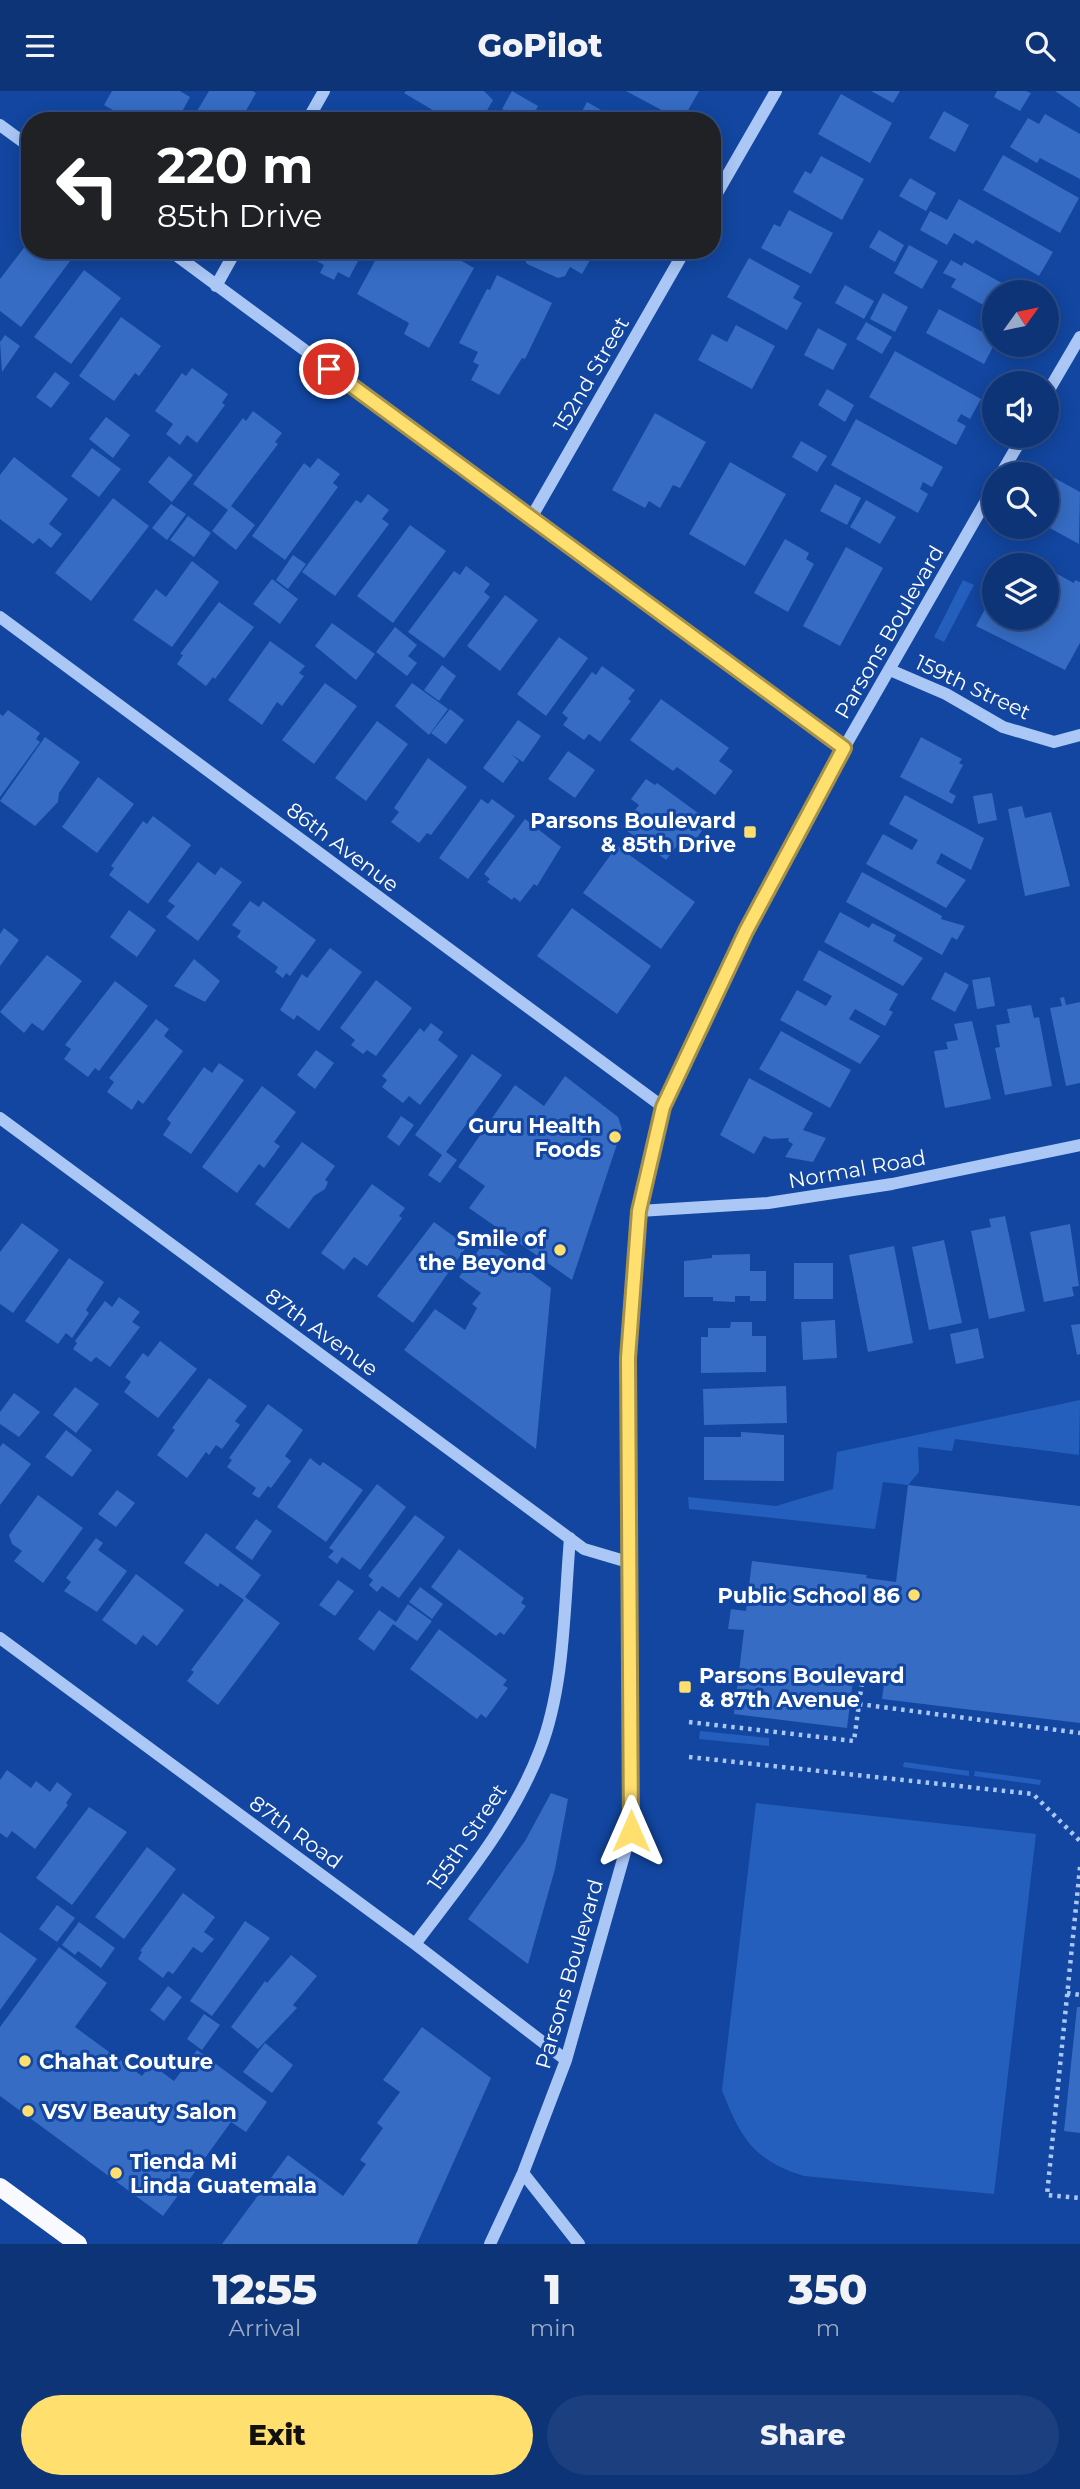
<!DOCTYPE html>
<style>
body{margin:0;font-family:Montserrat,sans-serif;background:#1c3f80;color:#f1f3f6;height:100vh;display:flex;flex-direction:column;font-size:26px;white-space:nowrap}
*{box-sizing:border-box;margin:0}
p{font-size:23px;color:#9baac6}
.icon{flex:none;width:38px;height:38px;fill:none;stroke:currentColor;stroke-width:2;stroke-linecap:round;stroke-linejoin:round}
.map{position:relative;height:2153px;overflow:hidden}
.drawer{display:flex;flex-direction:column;background:#0e3478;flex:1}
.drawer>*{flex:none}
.top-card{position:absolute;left:21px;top:21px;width:700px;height:147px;border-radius:28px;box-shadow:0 4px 18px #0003,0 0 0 2px #2e4f8a;background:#202124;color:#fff;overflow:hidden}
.needle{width:46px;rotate:57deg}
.fabs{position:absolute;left:982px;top:189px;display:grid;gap:14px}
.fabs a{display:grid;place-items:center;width:77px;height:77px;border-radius:50%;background:#0e3478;box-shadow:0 4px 18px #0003,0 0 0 2px #2e4f8a;font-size:35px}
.pin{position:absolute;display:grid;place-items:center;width:60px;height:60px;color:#fff;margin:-30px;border:4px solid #fff;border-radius:50%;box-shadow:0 2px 7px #0007}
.me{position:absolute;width:77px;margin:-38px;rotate:0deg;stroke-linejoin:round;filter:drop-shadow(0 0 5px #0008)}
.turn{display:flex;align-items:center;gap:24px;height:147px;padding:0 21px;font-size:32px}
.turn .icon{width:91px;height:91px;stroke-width:2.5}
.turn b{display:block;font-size:49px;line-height:60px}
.eta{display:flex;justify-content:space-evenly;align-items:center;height:119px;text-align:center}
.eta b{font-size:42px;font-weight:800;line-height:49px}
.action{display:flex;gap:14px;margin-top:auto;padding:14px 21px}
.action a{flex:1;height:80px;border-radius:42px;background:#ffdf6e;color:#111;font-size:28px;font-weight:800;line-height:80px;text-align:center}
.action a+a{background:#1c3f80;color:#f1f3f6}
header{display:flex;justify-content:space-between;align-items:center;height:91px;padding:0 21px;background:#0e3478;font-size:32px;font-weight:800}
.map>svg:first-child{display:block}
.green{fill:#255fbe}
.building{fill:#366cc4}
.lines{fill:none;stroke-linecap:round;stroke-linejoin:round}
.path{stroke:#aac7f5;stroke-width:4.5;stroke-dasharray:3.5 5;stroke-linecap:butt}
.minor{stroke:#aac7f5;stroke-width:12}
.major{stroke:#f8faff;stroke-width:18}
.route-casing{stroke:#a69148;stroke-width:18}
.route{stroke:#ffdf6e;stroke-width:12}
.poi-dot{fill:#ffdf6e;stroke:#1246a0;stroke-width:2.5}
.labels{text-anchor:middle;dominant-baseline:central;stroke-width:6;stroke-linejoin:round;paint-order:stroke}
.street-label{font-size:21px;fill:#fff;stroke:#1246a0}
.poi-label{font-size:21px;font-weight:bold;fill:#fff;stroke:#1246a0;text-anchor:end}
</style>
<header><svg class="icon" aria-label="menu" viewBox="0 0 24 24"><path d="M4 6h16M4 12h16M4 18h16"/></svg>GoPilot<svg class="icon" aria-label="search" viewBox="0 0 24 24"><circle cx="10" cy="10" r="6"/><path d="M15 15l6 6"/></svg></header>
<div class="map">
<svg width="1080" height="2153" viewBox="0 0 1080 2153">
<rect width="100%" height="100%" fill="#1246a0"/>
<path class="green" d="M963 489 974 494 944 551 934 546Z
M1080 1309 1079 1364 955 1348 952 1360 918 1356 919 1381 908 1394 883 1391 875 1438 689 1418 688 1406 776 1415 833 1398 837 1361Z
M700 1640 769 1647V1655L699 1648Z
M904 1671 969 1680V1685L903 1676Z
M975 1680 1041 1689 1040 1694 974 1685Z
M756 1712 1036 1743 994 2103 804 2085C754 2070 740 2046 722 1999Z"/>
<path class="building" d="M112 0H180L190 6 177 30H132L104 14Z
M209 0H253L256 2 240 30H191Z
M406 0H484L493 9 481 30H451L404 2Z
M512 0 538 15 530 30H523L502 18Z
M626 0H699L682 30Z
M871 0H900L893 12Z
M997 0H1026L1031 2 1020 20 994 6Z
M1055 0H1080V17Z
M841 3 892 32 870 72 818 43Z
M587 11 620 30H577Z
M944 20 969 34 955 61 929 47Z
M1045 23 1080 43V88L1040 67 1037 72 1010 56 1028 27 1039 33Z
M1003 64 1079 107 1060 142 983 99Z
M821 65 864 88 842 129 793 101 805 80 811 83Z
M910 87 936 102 926 120 899 105Z
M959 108 1053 161 1039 185 976 149 973 153 954 142 947 154 920 139 930 120 947 129Z
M789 119 833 142 811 183 761 157 774 133 780 136Z
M879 139 904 154 895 171 869 156Z
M30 149V159H56L70 170 21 236 0 220V188Z
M909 154 938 170 922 198 894 182Z
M297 159H364L349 187 338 181 334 189 320 182 324 174Z
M381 159H456L453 165 474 177 429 257 404 243 409 232 357 203Z
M510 159H588L594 162 582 183 570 176 565 185 558 187 527 173 524 167Z
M749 167 800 195 793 207 802 212 787 239 727 206Z
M951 169 962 175 964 171 1018 201H994V220L951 196 956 188 943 182Z
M84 179 121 207 71 273 34 246Z
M497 184 552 212 525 268 522 267 499 304 471 289 479 274 473 271 478 261 459 252 487 198 490 199Z
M845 194 874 210 864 228 835 212Z
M883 202 908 216 895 241 870 228Z
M939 218 994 247V254L984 273 926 242Z
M121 226 161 255 139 285 135 282 114 310 79 285Z
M866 231 892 246 882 263 856 248Z
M736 234 775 255 752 298 698 269 712 243 727 251Z
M818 237 847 253 833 279 804 264Z
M5 244 20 255 2 281 0 251Z
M895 260 981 308 970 328 961 323 957 330 966 335 956 354 869 306Z
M192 277 228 303 222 312 225 314 197 352 187 344 180 354 166 343 173 333 155 320 182 282 186 285Z
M55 281 70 292 51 317 36 306Z
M827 298 854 314 845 331 818 314Z
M253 320 282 342 275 351 278 353 231 415 255 434 236 459 212 440 228 419 193 393 243 327 246 330Z
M655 322 706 351 680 397 673 394 660 417 649 410 645 417 612 399Z
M106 326 130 344 113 367 89 348Z
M856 328 943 376 932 396 923 391 920 398 928 403 918 422 831 374Z
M801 350 827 365 817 381 792 366Z
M92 357 121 378 99 406 71 385Z
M169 365 193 384 172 411 148 391Z
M14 366 68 408 49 433 62 443 51 457 39 447 33 453 0 428V384Z
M318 367 340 383 333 392 338 396 285 469 252 445 304 372 310 377Z
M730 371 786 403 745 475 689 443Z
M1051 385 1080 401 1079 453 1046 435V393Z
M835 393 861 407 847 434 820 420Z
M368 403 389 419 382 428 389 433 335 505 302 481 356 409 361 412Z
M113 407 149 435 91 510 55 482Z
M866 409 896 426 880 453 850 436Z
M171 413 186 423 167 449 152 437Z
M188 425 211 442 194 466 170 449Z
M410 434 446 460 393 532 357 505Z
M785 448 809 462 806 468 814 473 788 521 754 502Z
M846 456 883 477 840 555 803 535Z
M1016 461 1042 474H1009Z
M293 464 306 473 288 498 276 489Z
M192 470 219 491 172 556 133 529 156 498 166 506Z
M466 475 490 493 484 501 490 506 444 567 408 541 454 480 460 484Z
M1046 477 1074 492 1075 489 1080 491V552L1065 579 976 535 994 501V527H1046Z
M272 488 298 508 280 533 253 513Z
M505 504 538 529 500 580 467 555Z
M219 511 254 536 215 588 213 586 206 595 177 573 183 564 180 563Z
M332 532 375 563 356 589 315 555Z
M395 536 417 554 408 565 417 572 407 585 376 561Z
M559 546 588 567 546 625 517 603Z
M270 550 305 575 299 582 304 585 282 615 277 611 262 634 228 609Z
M442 574 456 585 439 610 424 599Z
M602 575 635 599 628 608 631 610 600 651 589 643 584 649 563 634 568 627 562 622 592 581 596 584Z
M325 592 357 615 314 673 282 649Z
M412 592 448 618 429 644 395 615Z
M661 608 729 657 719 670 733 680 715 704 677 676 673 680 630 649Z
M450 618 464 629 446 653 431 642Z
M8 619 40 642 36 648 40 651 0 706V623L3 625Z
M518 629 541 645 523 671 511 663 519 670 503 692 483 677Z
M377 630 408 653 366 710 335 687Z
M45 646 80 671 59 702 58 711 35 735 0 710Z
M921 646 962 668 959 672 963 674 949 701 956 705 952 713 900 686Z
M568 660 595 679 575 707 548 688Z
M428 667 467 696 431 744 427 742 419 752 391 731 399 721 394 717Z
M98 686 134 713 97 762 62 736Z
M646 688 655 694 657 692 709 730 689 758 680 751 666 769 622 736 639 714 631 708Z
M992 702 997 729 978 733 973 705Z
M905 704 984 747 971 779 941 762 939 767 936 772 966 789 946 817 866 773 883 743 912 759 918 749 889 733Z
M481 708 488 713 492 708 515 725 468 788 439 767Z
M1022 715 1025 727 1051 721 1070 795 1025 805 1008 718Z
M153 725 191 754 148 813 109 784 114 777 111 775 143 730 147 733Z
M525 728 561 756 537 795 534 793 520 811 514 806 512 809 487 791 490 788 484 783Z
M617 755 695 811 661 858 583 802Z
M198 771 215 784 221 776 242 791 198 850 166 826 175 815 168 810Z
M862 781 942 825 941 828 965 835 957 849 952 846 942 864 846 811Z
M250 810 259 816 263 810 316 849 290 885 286 882 283 887 275 881 278 876 237 846 241 840 232 834Z
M572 817 651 875 617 923 537 865Z
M129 819 156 839 137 866 110 846Z
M840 821 869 837 872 832 896 844 893 850 923 867 903 895 824 851Z
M4 837 19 849 0 875V843Z
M330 857 362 881 319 940 297 924 294 929 280 919 302 883 307 887Z
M819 859 898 903 889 919 893 921 885 935 855 918 849 928 880 945 860 973 780 929 797 899 826 915 832 905 803 889Z
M47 864 82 890 43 940 32 932 24 942 0 921Z
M194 868 220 890 205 911 174 895Z
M945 881 969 894 955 921 931 908Z
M990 886 995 915 977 918 972 889Z
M376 889 412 917 376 965 367 959 363 963 351 954 355 949 340 937Z
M115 890 148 915 99 980 95 977 88 986 64 968 71 958 65 954Z
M1064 906 1066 914 1080 911V992L1066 995 1050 917 1062 915 1060 907Z
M1031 914 1034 927 1039 926 1052 995 1005 1004 995 957 1000 956 996 934 1010 932 1007 918Z
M156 928 169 938 164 945 183 960 143 1013 138 1009 132 1019 107 1001 114 991 109 987Z
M972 930 991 1008 945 1017 934 960 948 958 946 951 958 949 954 933Z
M431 932 443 941 438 949 458 965 420 1014 409 1005 403 1012 382 996 387 989 382 985 420 937 424 941Z
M781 940 851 979 830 1017 759 978Z
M316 959 334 972 315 998 297 984Z
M472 963 502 984 446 1061 457 1069 440 1092 428 1084 442 1064 415 1044Z
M219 972 244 989 191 1063 163 1044 171 1032 167 1028 204 976 212 982Z
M565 985 618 1026 622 1038 572 1189 469 1117 485 1095 458 1076 515 994 544 1015Z
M749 987 813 1022 803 1039 826 1047 813 1071 785 1066 793 1053 788 1050 789 1047 771 1048 764 1045 754 1063 720 1044Z
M262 995 296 1021 274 1051 280 1055 264 1077 259 1073 237 1102 202 1076Z
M401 1025 414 1034 399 1055 387 1046Z
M302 1051 335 1075 325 1089 328 1091 325 1098 314 1105 289 1138 255 1113Z
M372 1093 405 1117 399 1125 402 1127 367 1175 354 1166 344 1179 321 1162Z
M1005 1125 1025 1220 989 1228 971 1140 991 1136 989 1128Z
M434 1131 467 1155 413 1232 377 1205Z
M22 1132 59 1159 13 1222 0 1213V1161Z
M1070 1133 1079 1195 1072 1196 1074 1205 1044 1211 1030 1141Z
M486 1149 551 1197 536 1358 404 1259 435 1218 465 1239 477 1217 472 1213 481 1202 459 1186Z
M944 1149 962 1232 929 1239 912 1156Z
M894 1155 913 1252 868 1261 849 1164Z
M750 1163V1180H766V1210H750V1205H735V1211L713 1210V1206H684V1170L712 1167V1164Z
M69 1167 104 1191 86 1219 89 1222 72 1247 66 1242 58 1253 25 1230Z
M794 1172H833V1208H794Z
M119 1206 140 1221 132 1231 140 1236 110 1276 96 1266 91 1271 73 1258 77 1252 75 1250 105 1210 112 1216Z
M835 1229 837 1267 803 1269 801 1231Z
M731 1231H752V1245H766V1281L701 1282V1246H708V1237H730Z
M1080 1233V1263L1077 1264 1071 1234Z
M978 1237 984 1267 956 1273 950 1243Z
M160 1250 197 1278 158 1327 124 1301 131 1291 125 1286 143 1262 148 1266Z
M209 1287 247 1315 235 1330 240 1334 222 1358 216 1354 209 1364 206 1361 187 1387 157 1364 175 1339 172 1337Z
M786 1295 787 1332 704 1334 703 1298Z
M75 1296 99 1313 76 1342 53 1324Z
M14 1302 40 1321 19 1346 0 1333V1321Z
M268 1313 303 1339 285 1365 291 1370 271 1397 268 1395 259 1407 252 1403 256 1397 227 1376 232 1369 229 1367Z
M66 1339 92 1359 72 1386 45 1366Z
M741 1341 784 1344V1390L704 1389V1346H741Z
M3 1352 31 1373 0 1414V1356Z
M310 1367 320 1375 323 1371 363 1399 326 1451 277 1416Z
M377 1393 406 1416 360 1479 342 1466 337 1473 328 1466 334 1460 329 1457Z
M908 1394 1080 1415V1632L882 1608 884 1593 853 1589 847 1637 734 1623 744 1539 728 1538 731 1518 746 1520 752 1470 867 1484 866 1487 896 1491Z
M117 1399 135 1412 116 1436 98 1423Z
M38 1404 83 1437 43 1492 14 1470 22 1460 12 1453 9 1444Z
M415 1424 445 1446 399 1507 382 1495 377 1501 369 1494 373 1489 368 1485Z
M256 1428 272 1440 252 1469 235 1457Z
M206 1442 261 1484 245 1506 280 1532 218 1614 187 1590 194 1581 191 1579 244 1509 220 1492 218 1496 184 1472Z
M96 1447 103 1452 98 1459 127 1480 97 1521 64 1500 71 1491 66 1487Z
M459 1458 524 1507 521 1512 526 1515 504 1544 500 1541 496 1545 431 1496Z
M136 1483 184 1519 157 1555 143 1544 136 1554 102 1529Z
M338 1489 354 1500 335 1525 319 1514Z
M420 1496 443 1513 432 1528 409 1511Z
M408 1513 432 1530 417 1550 393 1533 374 1560 358 1548 379 1519 396 1531Z
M439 1538 507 1589 503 1594 508 1597 486 1627 481 1623 477 1628 410 1578Z
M7 1679 31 1697 36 1690 50 1701 57 1691 72 1703 66 1712 68 1714 35 1758 12 1740 7 1747 0 1742V1689Z
M551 1702 568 1708 555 1778 528 1873 468 1828 525 1750Z
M89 1716 127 1741 72 1814 36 1787Z
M147 1756 176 1778 124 1848 95 1826Z
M183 1802 215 1826 204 1841 214 1848 202 1862 193 1856 173 1883 168 1880 163 1887 138 1868 142 1861 140 1860Z
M57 1814 75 1827 57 1851 39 1838Z
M245 1830 270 1847 212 1925 190 1910Z
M79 1831 115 1857 101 1877 78 1860 75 1864 62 1854Z
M0 1841 37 1868 0 1919Z
M59 1856 107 1892 75 1936 142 1985 151 1973 174 1990 197 1959 267 2011 246 2041 231 2031 163 2125 0 2005V1936Z
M291 1864 317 1885 293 1914 297 1917 258 1958 231 1936 265 1890 267 1892Z
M168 1895 182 1906 164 1930 150 1919Z
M1077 1916H1080V2042L1064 2040Z
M204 1923 220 1934 202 1959 187 1948Z
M422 1936 491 1987 417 2153H222L288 2064 343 2105 366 2073 360 2069 383 2037 377 2032 400 2001 383 1989Z
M265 1952 293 1974 272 2002 243 1981Z"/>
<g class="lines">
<path class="path" d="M859 1613 1080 1642
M689 1631 854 1650 862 1591
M689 1666 1033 1703 1080 1750
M1080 1776 1047 2104 1080 2107
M1067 1902 1080 1904"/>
<path class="minor" d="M307 30 324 0
M0 34 30 56
M712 111 776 0
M169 159 844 657
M216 195 236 159
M1046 304 1080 246
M1001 383 1023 345
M531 427 685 159
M0 526 663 1016
M890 579 946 603 1003 636 1054 651 1080 644
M0 1027 584 1458 628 1471
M639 1120 768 1112 892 1093 1080 1054
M0 1547 415 1853 566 1969
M415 1853C461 1792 512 1732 540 1659 565 1594 564 1517 570 1447
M523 2082 579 2153
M490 2153 523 2082 566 1969 631 1740 628 1267 639 1120 663 1016 745 840 844 657 994 396"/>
<path class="major" d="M0 2096 78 2153"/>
</g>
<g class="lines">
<g class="route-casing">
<path id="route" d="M329 278 844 657 746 840 663 1016 639 1120 628 1267 631 1740"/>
</g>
<use href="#route" class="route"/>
</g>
<g class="poi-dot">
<rect x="743" y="734" width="14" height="14" rx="3.5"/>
<circle cx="615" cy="1046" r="7"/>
<circle cx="560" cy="1159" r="7"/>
<circle cx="914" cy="1504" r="7"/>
<rect x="678" y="1589" width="14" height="14" rx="3.5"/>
<circle cx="25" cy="1970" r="7"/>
<circle cx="28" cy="2020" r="7"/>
<circle cx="116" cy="2082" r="7"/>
</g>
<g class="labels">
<g class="street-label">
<text transform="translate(591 283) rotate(-60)">152nd Street</text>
<text transform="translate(889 541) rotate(-60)">Parsons Boulevard</text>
<text transform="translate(973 596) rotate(25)">159th Street</text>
<text transform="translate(343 756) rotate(37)">86th Avenue</text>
<text transform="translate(857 1078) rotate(-10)">Normal Road</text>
<text transform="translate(322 1241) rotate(36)">87th Avenue</text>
<text transform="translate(296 1741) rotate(36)">87th Road</text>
<text transform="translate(467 1746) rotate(-56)">155th Street</text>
<text transform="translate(569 1883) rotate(-74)">Parsons Boulevard</text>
</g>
<g class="poi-label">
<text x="736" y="729">Parsons Boulevard<tspan x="736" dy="24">&amp; 85th Drive</tspan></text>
<text x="601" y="1034">Guru Health<tspan x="601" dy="24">Foods</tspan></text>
<text x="546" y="1147">Smile of<tspan x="546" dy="24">the Beyond</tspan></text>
<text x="900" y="1504">Public School 86</text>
<text x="699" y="1584" text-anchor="start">Parsons Boulevard<tspan x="699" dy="24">&amp; 87th Avenue</tspan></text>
<text x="39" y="1970" text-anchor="start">Chahat Couture</text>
<text x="42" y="2020" text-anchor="start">VSV Beauty Salon</text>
<text x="130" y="2070" text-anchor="start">Tienda Mi<tspan x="130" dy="24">Linda Guatemala</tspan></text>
</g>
</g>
</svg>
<div class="fabs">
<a><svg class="needle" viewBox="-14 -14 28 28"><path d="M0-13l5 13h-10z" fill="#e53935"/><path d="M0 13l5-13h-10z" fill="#9baac6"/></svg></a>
<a><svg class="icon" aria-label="sound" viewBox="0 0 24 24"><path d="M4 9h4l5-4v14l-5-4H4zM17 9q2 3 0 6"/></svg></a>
<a><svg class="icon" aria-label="search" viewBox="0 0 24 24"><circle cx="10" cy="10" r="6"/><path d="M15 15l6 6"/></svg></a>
<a><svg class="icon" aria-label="layers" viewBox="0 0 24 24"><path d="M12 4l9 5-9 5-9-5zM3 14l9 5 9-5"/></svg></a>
</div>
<div class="pin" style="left:329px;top:278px;background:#d93025"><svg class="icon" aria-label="arrive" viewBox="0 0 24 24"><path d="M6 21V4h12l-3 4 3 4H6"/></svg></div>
<svg class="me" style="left:631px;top:1740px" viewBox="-20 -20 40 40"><path d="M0-17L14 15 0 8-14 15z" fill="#ffdf6e" stroke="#fff" stroke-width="4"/></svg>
<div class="top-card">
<div class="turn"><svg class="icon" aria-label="left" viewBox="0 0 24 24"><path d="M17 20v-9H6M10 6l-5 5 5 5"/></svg><div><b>220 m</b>85th Drive</div></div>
</div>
</div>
<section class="drawer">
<div class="eta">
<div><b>12:55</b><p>Arrival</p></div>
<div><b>1</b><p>min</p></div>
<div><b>350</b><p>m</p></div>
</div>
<div class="action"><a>Exit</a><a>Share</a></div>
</section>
